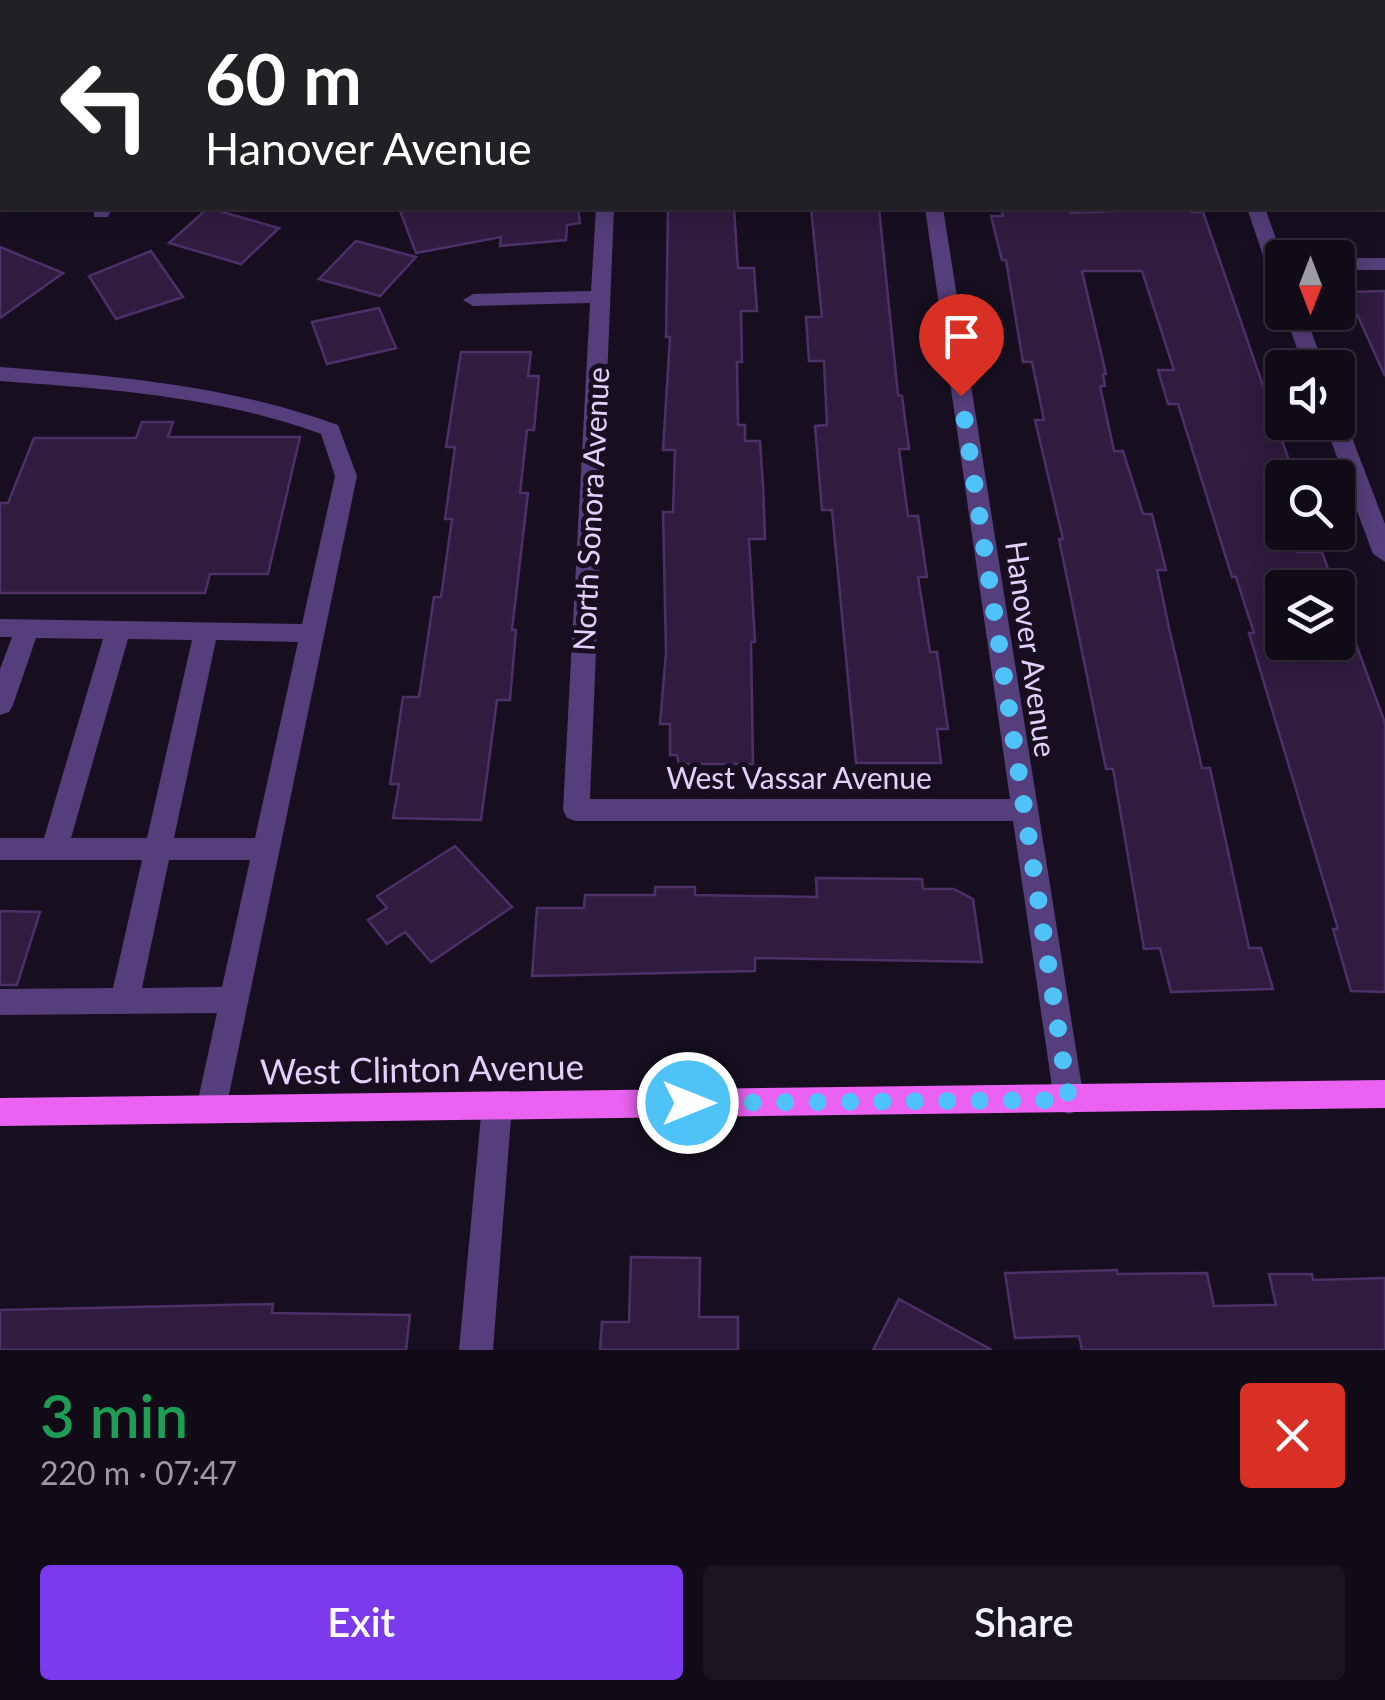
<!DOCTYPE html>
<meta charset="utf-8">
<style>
body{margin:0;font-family:Lato,sans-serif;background:#1a1421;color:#f1f3f6;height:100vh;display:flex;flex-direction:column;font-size:38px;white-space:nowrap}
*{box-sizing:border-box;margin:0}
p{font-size:32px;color:#9c9ba2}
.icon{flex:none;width:55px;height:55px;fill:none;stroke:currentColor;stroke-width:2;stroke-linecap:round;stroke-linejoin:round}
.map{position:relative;height:1350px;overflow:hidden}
.panel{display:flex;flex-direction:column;background:#110b18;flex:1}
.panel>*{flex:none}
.guide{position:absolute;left:0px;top:0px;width:1385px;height:210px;box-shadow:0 5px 25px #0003,0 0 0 2px #302b37;background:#202124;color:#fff;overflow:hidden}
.needle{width:65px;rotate:180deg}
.fabs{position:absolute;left:1265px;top:240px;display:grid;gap:20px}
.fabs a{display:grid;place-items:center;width:90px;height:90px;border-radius:10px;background:#110b18;box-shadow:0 5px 25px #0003,0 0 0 2px #302b37;font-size:50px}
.pin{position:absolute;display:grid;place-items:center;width:85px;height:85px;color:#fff;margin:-102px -42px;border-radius:50% 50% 50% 0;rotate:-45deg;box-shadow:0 0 10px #0007}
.pin .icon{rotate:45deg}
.me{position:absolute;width:110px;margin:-55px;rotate:90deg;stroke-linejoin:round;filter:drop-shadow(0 0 8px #0008)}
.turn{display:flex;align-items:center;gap:35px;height:210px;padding:0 40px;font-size:45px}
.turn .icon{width:130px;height:130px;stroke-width:2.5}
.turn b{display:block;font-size:70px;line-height:85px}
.round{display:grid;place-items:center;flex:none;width:105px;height:105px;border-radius:10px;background:#1a1421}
.summary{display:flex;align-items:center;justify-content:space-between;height:170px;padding:0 40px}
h1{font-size:60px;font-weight:600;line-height:75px;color:#1e9e55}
.action{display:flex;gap:20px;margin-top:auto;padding:20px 40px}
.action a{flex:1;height:115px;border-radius:10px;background:#7c3aed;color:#fff;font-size:40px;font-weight:600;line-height:115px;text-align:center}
.action a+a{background:#1a1421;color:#f1f3f6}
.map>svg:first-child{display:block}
.building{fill:#2f1c3f;stroke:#4e3069;stroke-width:2.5}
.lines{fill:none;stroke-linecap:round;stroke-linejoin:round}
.minor{fill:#543e7b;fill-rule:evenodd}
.major{fill:#eb62f2;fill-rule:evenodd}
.route{stroke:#4fc3f7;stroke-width:18;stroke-dasharray:0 32.4}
.labels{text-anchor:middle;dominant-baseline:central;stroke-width:10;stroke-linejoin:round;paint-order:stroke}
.street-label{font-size:30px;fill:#e4d1fb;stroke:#170f20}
.near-street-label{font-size:35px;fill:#e4d1fb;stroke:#170f20}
</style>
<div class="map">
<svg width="1385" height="1350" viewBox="0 0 1385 1350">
<rect width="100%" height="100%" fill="#170f20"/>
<path class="building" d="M208 208 279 228 241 264 169 243Z
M399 208H578L580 223 567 225 566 240 500 246 501 237 416 253Z
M668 208H734L738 268H754L757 311H741L742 362H737L738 425H745V441H760L763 486 765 539H749L755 642H751L753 764H679L677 755H670V724H660L666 652 663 512H673L675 450H663L670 337H666Z
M811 208H879L898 395 902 396 909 449H899L908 516H918L927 577H918L930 652H937L948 729H937L941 763H856L832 510H822L815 426 827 425 824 361H809L806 317H822Z
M1001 208H1070L1071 213 1189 208 1191 212H1203L1295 478H1282V535H1291L1297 552H1322L1335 588H1282V642H1338V595L1385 723V992L1351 991 1333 929H1338L1249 633H1254L1236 577H1232L1178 404H1168L1158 370H1174L1142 271H1082L1106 374H1103L1105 386H1100L1114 451H1123L1143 514H1152L1166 570H1157L1169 628 1202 768H1210L1249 948H1261L1273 989 1171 992 1160 948 1144 949 1113 769H1106L1059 539H1063L1035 420H1044L1032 362H1023L1006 260H1002L991 216H1003Z
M356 241 416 257 380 296 319 279Z
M0 247 63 273 0 318Z
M151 251 183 297 116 319 89 276Z
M1385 291V376L1347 292Z
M379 308 396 348 327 364 312 322Z
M461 352H531L528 376H539L534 430H527L520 493H528L512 630H516L510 700H497L481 820 393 818 399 784H390L403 697H419L434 597H441L452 519H445L455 447H446Z
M142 422H173L168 437H300L268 574H210L205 593H0V503H8L34 438H136Z
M455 846 512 907 431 962 405 932 387 944 368 920 387 908 377 896Z
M816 878 922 879 923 889H954L973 899 982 962 755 958V971L532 976 537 908H584L585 895H655V887H695V895L817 897Z
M0 911 40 912 17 985H0Z
M631 1257 700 1258 699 1317H738V1350H600L602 1322H629Z
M1117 1270 1118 1274 1207 1273 1214 1306 1276 1305 1269 1274H1312L1313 1280 1385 1278V1350H1082L1079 1336 1015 1338 1005 1273Z
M899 1299 992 1350H873Z
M273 1304 272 1313 410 1315 406 1350H0V1310Z"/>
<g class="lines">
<path class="minor" d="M614 0H630V2H614Z
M894 0H910V2H894Z
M1168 0H1184L1185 2H1169Z
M1382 86H1385V96H1382Z
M0 102H2V112H0Z
M94 208H112L108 217H94Z
M596 208H614L590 799H1010L925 208H943L1084 1100 1080 1110 1069 1114 1058 1110 1054 1100 1013 821H576L567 818 563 810 590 303 473 306 463 300 473 294 591 291Z
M1247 208H1265L1283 258 1282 288 1272 282Z
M1338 258H1385V270H1338Z
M1284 312H1304L1325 368H1304Z
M0 367C115 376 228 385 338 425L357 476 226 1109 222 1119 211 1123 200 1119 196 1109 217 1013 0 1015V989L113 988 142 860H0V838H44L103 639 36 638 13 705 9 712 0 715V669L12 637H0V619L302 624 335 476 321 434C217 396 109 389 0 381ZM128 639 192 640 147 838H71ZM216 640 298 642 255 838H174ZM169 860H250L222 987 142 988Z
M1338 416 1346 422 1385 524V562L1373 554 1324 422H1338Z
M497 1091 508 1095 512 1105 493 1350H459L482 1105 486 1095Z"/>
<path class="major" d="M1385 1080V1108L0 1126V1098Z"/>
</g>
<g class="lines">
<path class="route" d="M688 1103 1069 1100 961 396"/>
</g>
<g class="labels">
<g class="street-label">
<text transform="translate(590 509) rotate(-87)">North Sonora Avenue</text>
<text transform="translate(1032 649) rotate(82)">Hanover Avenue</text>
<text x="799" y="777">West Vassar Avenue</text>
</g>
<g class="near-street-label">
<text transform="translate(422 1068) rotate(-1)">West Clinton Avenue</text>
</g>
</g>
</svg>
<div class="fabs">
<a><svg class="needle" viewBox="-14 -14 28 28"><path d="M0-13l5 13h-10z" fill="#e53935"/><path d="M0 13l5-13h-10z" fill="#9c9ba2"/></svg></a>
<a><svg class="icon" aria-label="sound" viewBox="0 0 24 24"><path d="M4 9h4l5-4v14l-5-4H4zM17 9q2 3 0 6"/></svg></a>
<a><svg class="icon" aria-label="search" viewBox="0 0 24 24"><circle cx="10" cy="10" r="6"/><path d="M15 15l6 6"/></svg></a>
<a><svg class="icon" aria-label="layers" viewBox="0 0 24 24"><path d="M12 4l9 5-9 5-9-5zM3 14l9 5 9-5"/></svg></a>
</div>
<div class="pin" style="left:961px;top:396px;background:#d93025"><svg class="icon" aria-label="arrive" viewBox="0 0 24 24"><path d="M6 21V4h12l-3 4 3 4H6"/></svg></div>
<svg class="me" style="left:688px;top:1103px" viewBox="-20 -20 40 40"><circle r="17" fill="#4fc3f7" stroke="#fff" stroke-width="3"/><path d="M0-11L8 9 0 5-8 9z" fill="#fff"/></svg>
<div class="guide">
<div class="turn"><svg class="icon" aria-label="left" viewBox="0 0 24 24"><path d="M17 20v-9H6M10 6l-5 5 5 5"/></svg><div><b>60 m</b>Hanover Avenue</div></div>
</div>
</div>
<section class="panel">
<div class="summary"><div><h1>3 min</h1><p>220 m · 07:47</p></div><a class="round" style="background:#d93025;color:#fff"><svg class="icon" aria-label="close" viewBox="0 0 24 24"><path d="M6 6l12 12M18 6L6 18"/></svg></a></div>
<div class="action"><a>Exit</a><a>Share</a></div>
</section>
